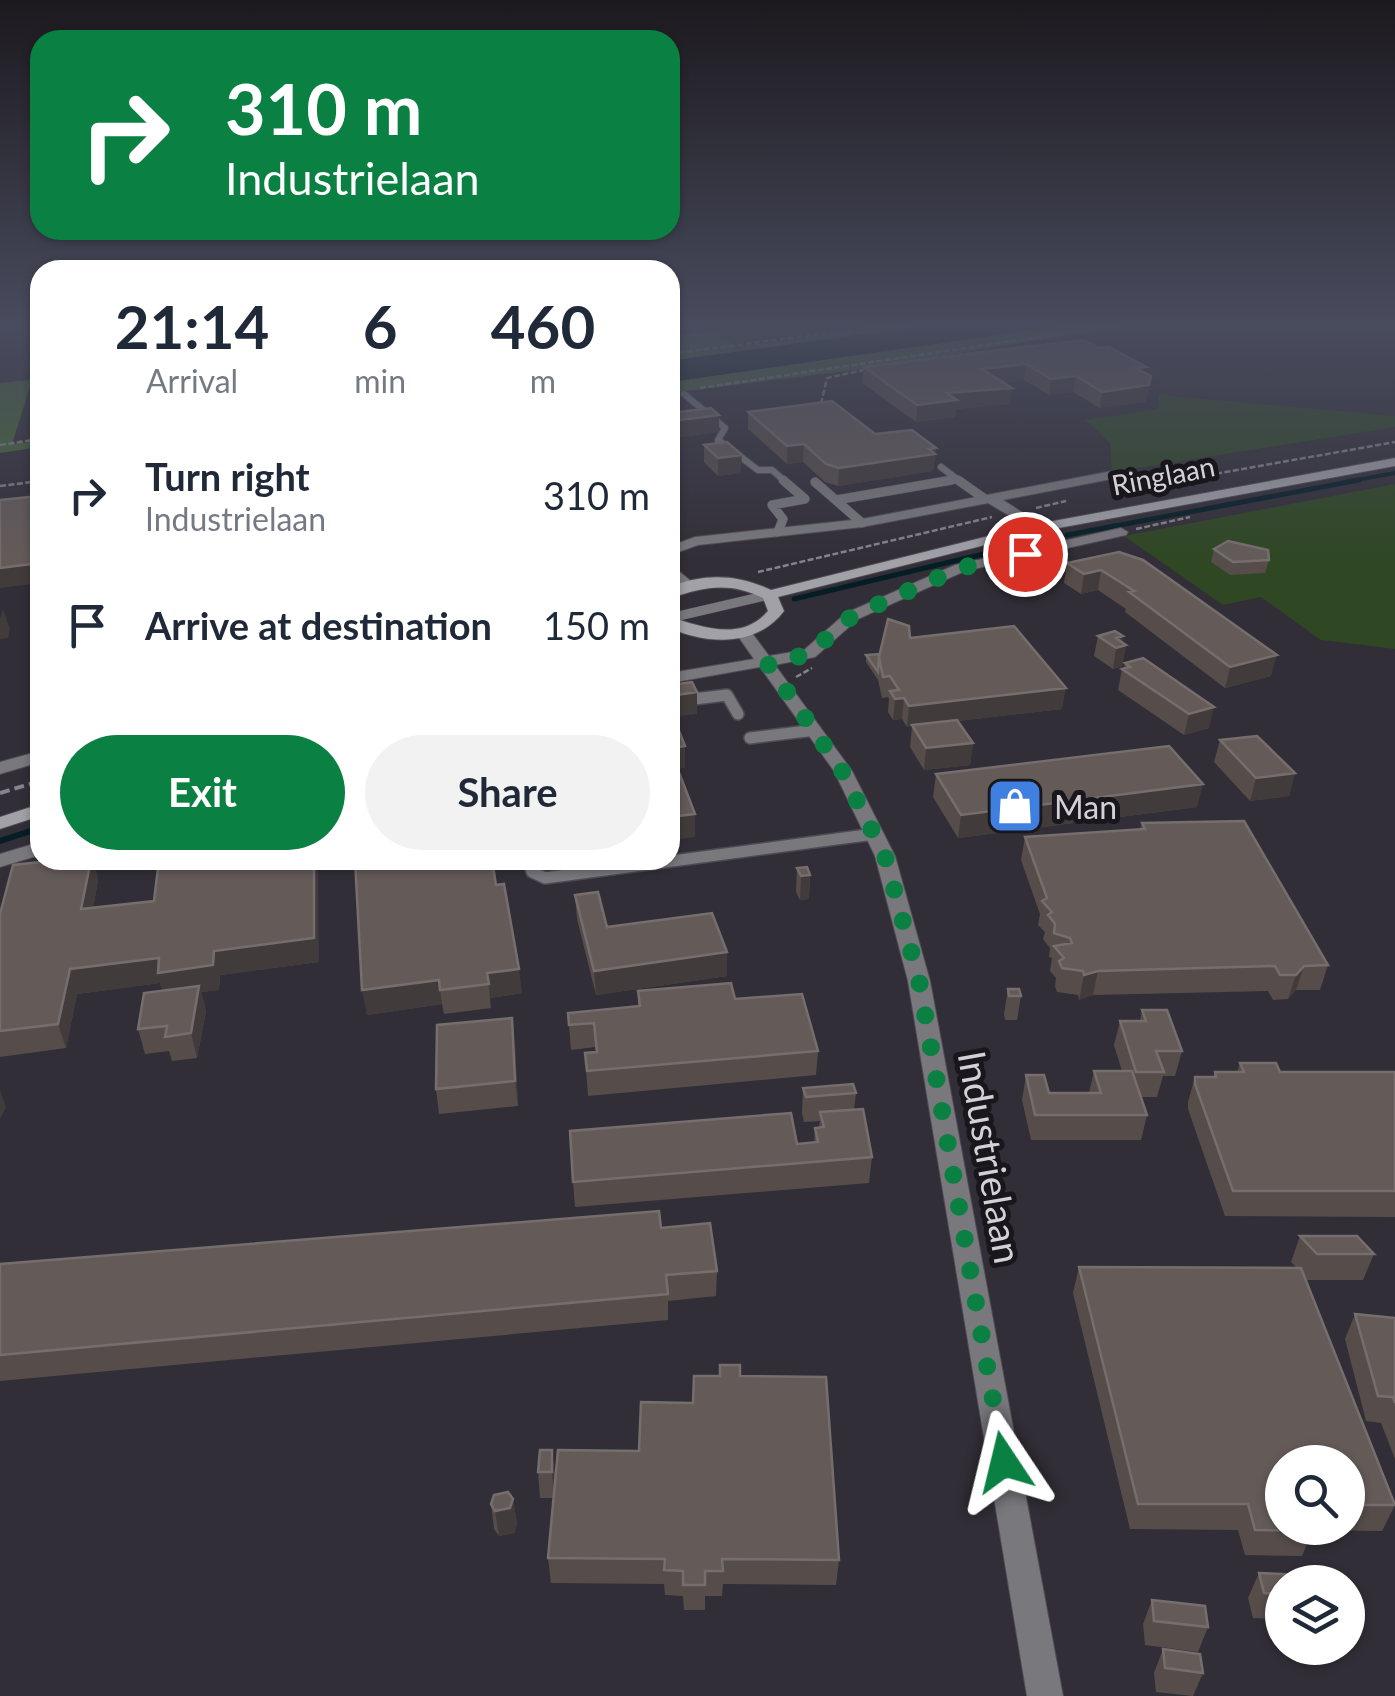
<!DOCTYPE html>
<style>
body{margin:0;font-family:Lato,sans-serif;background:#f2f2f3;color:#1f2937;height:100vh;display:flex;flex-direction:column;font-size:38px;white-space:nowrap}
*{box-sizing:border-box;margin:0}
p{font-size:32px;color:#747a83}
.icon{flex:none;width:55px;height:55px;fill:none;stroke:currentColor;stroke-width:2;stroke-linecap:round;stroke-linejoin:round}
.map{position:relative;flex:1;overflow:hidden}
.panel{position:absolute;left:30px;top:260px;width:650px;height:610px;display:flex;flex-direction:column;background:#fff;border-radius:30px;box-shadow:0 2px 8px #0004}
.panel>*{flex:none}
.guide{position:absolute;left:30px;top:30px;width:650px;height:210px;border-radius:30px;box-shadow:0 2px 8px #0004;background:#0b8043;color:#fff;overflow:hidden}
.tools{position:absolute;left:1265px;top:1445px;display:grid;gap:20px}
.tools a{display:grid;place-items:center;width:100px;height:100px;border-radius:50%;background:#fff;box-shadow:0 2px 8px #0004;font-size:50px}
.pin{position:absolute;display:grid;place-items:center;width:85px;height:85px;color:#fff;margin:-42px;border:5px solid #fff;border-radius:50%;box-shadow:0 2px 10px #0007}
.me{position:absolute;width:110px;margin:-55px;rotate:350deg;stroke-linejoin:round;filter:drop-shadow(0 0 8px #0008)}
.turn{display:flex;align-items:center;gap:35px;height:210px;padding:0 30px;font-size:45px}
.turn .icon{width:130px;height:130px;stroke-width:2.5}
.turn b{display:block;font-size:70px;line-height:85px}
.eta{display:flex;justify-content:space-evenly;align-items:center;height:170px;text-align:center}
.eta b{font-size:60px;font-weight:700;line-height:70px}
.primary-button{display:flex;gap:20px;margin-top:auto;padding:20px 30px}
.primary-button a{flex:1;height:115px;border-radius:60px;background:#0b8043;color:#fff;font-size:40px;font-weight:700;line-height:115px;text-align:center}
.primary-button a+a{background:#f2f2f3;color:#1f2937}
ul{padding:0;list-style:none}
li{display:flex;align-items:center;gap:30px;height:130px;padding:0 30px}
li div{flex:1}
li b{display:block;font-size:38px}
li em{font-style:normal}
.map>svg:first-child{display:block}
.green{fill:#2f4723}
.forest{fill:#466836}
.water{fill:#051e26}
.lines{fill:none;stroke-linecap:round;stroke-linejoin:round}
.stream-far2{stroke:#051e26;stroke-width:4}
.stream-far1{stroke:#051e26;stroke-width:5}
.stream{stroke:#051e26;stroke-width:6}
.service-far2-casing{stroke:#4f4b54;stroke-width:8}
.service-far1-casing{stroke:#4f4b54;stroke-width:10}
.service-casing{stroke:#4f4b54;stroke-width:14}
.minor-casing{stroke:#4f4b54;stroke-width:2}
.secondary-casing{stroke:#4f4b54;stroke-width:2}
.path-far1{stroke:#86838a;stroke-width:2.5;stroke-dasharray:6 2.5;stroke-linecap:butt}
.path{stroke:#86838a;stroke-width:4;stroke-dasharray:10 5;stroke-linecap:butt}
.service-far2{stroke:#79787d;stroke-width:6}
.service-far1{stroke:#79787d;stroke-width:9}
.service{stroke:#79787d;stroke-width:11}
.minor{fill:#79787d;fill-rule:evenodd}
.secondary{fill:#a2a1a8;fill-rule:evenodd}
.wall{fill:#564d4a;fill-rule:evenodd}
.shaded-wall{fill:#423b3c}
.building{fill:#645b59;stroke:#756e6d;stroke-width:2.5}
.route{stroke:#0b8043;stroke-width:18;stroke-dasharray:0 32.4}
.labels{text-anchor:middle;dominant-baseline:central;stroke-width:10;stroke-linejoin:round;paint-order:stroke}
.far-street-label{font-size:28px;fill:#d3d1d7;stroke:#19171b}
.poi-label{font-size:32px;fill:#d3d1d7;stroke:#19171b;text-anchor:start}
.near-street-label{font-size:38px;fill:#d3d1d7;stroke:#19171b}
</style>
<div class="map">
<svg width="1395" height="1696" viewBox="0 0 1395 1696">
<rect width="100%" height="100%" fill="#322e37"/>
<path class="green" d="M693 324H880L732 344 714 331 702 333Z
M1159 395 1395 416V427L1112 472 1110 443 1085 420 1158 409Z
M1395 484V649L1321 640 1261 597 1223 605 1124 536Z"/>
<path class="forest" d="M901 324H938L670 361V337L714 331 736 347Z
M1073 324H1135L855 370 670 393V382Z
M40 379V385L30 387 12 444 40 441V447L0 453V383Z"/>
<path class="water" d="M938 324H1073L670 382V361Z"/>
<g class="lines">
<path class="stream-far2" d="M698 324 705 330
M1345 482 1395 473"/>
<path class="stream-far1" d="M1067 535 1359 480
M794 599 1043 540"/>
<path class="stream" d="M0 841 40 828"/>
<g class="service-far2-casing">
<path id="service-far2" d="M684 394 725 428 718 440 758 470H772L786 482
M957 479 962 482
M938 482 957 479 941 467"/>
</g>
<g class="service-far1-casing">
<path id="service-far1" d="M958 480 985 499
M815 482 862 523
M836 500 952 480
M778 532 783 519 772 505 805 499 783 480
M670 618 769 595"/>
</g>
<g class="service-casing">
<path id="service" d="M670 702 727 695 738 714
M750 738 815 730
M529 860 532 872 545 878 874 834"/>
</g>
<g class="minor-casing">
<path id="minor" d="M1117 470 1124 474 1122 477 1003 500 1042 525 1044 528 1037 532 988 503 862 527 698 545 670 555V546L695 537 862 519Z
M1121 528 1128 532 1126 535 965 571 858 619 815 657 775 665 852 771 895 856 930 981 1063 1696H1027L908 981 875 856 834 771 760 667 670 683V673L754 659 735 632 737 629H749L769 656 804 650 846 613 955 565Z
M670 564 692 582V588H682L670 576Z
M40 751V762L0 774V762Z
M40 842V855L0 867V854Z"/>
</g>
<g class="secondary-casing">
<path id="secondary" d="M1395 458V466L1037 532 778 597 784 611C757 647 708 645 670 628V617C703 627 741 642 768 611L763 598C729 581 704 587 670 598V587C703 573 738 574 771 590L1037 524Z
M40 804V816L0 829V817Z"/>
</g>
<path class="path-far1" d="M670 354 894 324
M932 358 1042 345
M700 388 1126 324
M821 404 827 378 868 369
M0 445 40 439
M0 486 40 481
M1124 490 1395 442
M1036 508 1066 501
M1136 529 1190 517
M758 572 992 517
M796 677 812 668"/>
<path class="path" d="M0 793 40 781"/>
<use href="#service-far2" class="service-far2"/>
<use href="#service-far1" class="service-far1"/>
<use href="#service" class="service"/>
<use href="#minor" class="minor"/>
<use href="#secondary" class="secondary"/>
</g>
<path class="wall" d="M1084 340 1145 373 1146 402 1100 408 1073 392 1049 395 1024 380 1003 383 1012 388 1009 404 956 409 955 417 916 422 862 383 864 367Z
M748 412 875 434 936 448 933 471 838 486 825 482 803 462 787 464 748 429Z
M672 413 719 432 680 437 672 429Z
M704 445 741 473 718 476 704 462Z
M1214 549 1269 560 1265 573 1230 575 1211 562Z
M1119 552 1271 676 1225 688 1125 612 1126 609 1098 590 1081 594 1064 583 1067 563Z
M1098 636 1122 643 1126 645 1122 666 1113 669 1094 656Z
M910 638 1062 709 958 721 973 743 970 765 924 770 910 747 912 726 907 727 902 719 893 720 888 712 889 699 888 697 882 698 878 680 866 662V655L879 654Z
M1125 663 1209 728 1184 735 1118 690 1122 669 1124 668Z
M1220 740 1295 773 1289 796 1250 801 1214 762Z
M936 774 1197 807 958 838 933 797Z
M1142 823 1328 965 1320 990H1296L1288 999 1273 1000 1268 991 1093 995 1079 1000 1078 995 1057 992 1055 986 1056 978 1050 971 1052 958 1049 957 1050 948 1043 939 1045 932 1038 925 1040 914 1021 860 1025 837 1140 829Z
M59 860H93L98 880 93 908 319 962 220 975 219 990 201 992 206 1011 197 1058 172 1061 169 1051 145 1054 138 1029 163 991 160 983 77 994 66 1048 0 1057V914Z
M797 868 810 875 809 899 800 900 796 892Z
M496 885 522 993 490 998 491 1008 444 1014 442 1004 367 1015Z
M575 895 607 927 727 976 596 995 577 919Z
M1008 989 1021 996 1017 1020H1005L1004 1014Z
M638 991 735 999 818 1051 816 1075 588 1096 585 1053 596 1052 595 1047 571 1050 568 1013 638 1006Z
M1142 1010 1182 1051 1175 1076H1163L1157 1097H1141L1147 1115 1141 1140H1031L1022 1100 1026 1075 1049 1093H1089L1094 1071H1122L1114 1045 1120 1021H1140Z
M515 1043 518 1106 439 1114 436 1089Z
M1240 1063 1280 1072H1395V1217L1225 1216 1188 1109V1102L1195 1077H1213L1215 1072H1237Z
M803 1088 856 1093 854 1109 872 1157 869 1183 575 1207 573 1182 797 1144 814 1143 815 1128 819 1127 820 1121 804 1122 802 1113Z
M661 1228 717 1271 716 1296 668 1301V1320L0 1381V1264Z
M1300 1236 1374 1254 1363 1280H1307L1304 1277 1395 1505 1382 1531 1313 1530 1302 1556 1245 1555 1238 1530 1130 1529 1073 1293 1079 1267 1297 1268 1291 1262ZM1348 1462V1528H1282Z
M1355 1314 1395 1318V1459L1381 1423 1366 1421 1345 1339Z
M740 1376 839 1560 836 1585 723 1584 722 1596H705V1610H684L683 1596 665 1595 664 1584 551 1583 548 1558 553 1498H540L538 1472 552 1450 555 1476 639 1451 693 1403Z
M513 1499 517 1524 514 1533 499 1536 494 1529 491 1504Z
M1259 1573 1282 1582V1619L1253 1618 1248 1598Z
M1152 1600 1208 1627 1198 1652 1145 1645 1143 1624Z
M1163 1649 1203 1673 1193 1696 1156 1692 1154 1673Z"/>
<path class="shaded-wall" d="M1026 364 1024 380 981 385 982 369Z
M1076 376 1073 392 1049 395 1051 379Z
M1151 376 1146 402 1100 408 1102 392Z
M1012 388 1009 404 956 409 955 417 916 422 917 405 947 393Z
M719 415V432L680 437V420Z
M804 444 803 462 787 464V446Z
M936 448 933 471 838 486 839 468Z
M742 455 741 473 718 476V458Z
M40 563V583L0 588V568Z
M1101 570 1098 590 1081 594 1084 574Z
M3 609 10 629 8 638 0 639V618Z
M1123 636 1121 647 1126 645 1122 666 1113 669 1116 648V638Z
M1277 655 1271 676 1225 688 1230 667Z
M1066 688 1062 709 907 727 909 706Z
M697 692V714L670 717V696Z
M904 698 902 719 893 720 895 699Z
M1214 707 1209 728 1184 735 1189 714Z
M973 743 970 765 924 770 926 748Z
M685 746V768L670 770V748Z
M1295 773 1289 796 1250 801 1256 778Z
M1203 784 1197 807 958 838 961 815Z
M695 814V837L670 840V817Z
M91 860H93L98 880 89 933 81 909Z
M314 860H318L319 962 220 975 219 990 201 992 206 1011 197 1058 191 1033 165 997 160 983 77 994 66 1048 58 1024 70 969 214 951Z
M810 875 809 899 800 900 801 876Z
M727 952V976L596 995 594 971Z
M1304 966 1296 990 1288 999 1296 975Z
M519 969 522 993 490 998 487 973Z
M1098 971 1093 995 1079 1000 1084 975Z
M439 980 442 1004 367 1015 362 990Z
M512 1018 515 1043 518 1106 515 1081Z
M0 1090 6 1107 0 1119Z
M552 1450 555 1476 554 1498 552 1472Z
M513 1499 517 1524 514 1533 499 1536 495 1511Z"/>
<path class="building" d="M1084 340 1099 348 1109 347 1146 367 1136 368 1151 376 1149 385 1102 392 1076 376 1051 379 1026 364 982 369 1012 388 947 393 957 400 917 405 864 367Z
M832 401 875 434 912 430 936 448 929 449 935 454 839 468 826 464 804 444 787 446 748 412Z
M711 408 719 415 680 420 672 413Z
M727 442 742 455 718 458 704 445Z
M40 496V563L0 568V500Z
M1228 541 1268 550 1269 560 1233 562 1214 549Z
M1119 552 1143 560 1277 655 1230 667 1129 592 1134 591 1101 570 1084 574 1067 563Z
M888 619 909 626 910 638 1014 626 1066 688 909 706 904 698 895 699 890 691 899 690 890 676 883 677 879 657Z
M1115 631 1123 636 1116 638 1126 645 1116 648 1098 636Z
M879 654V657L878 672 866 655Z
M1143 658 1214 707 1189 714 1122 669 1130 667 1125 663Z
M692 682 697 692 670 696V685Z
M670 708 685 746 670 748Z
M957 720 973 743 926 748 912 725Z
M1257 736 1295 773 1256 778 1220 740Z
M1169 746 1203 784 961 815 936 774Z
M670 749 695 814 670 817Z
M1244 821 1328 965 1304 966 1296 975H1280L1275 966 1098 971 1084 975 1083 971 1062 968 1059 961 1064 958 1054 946 1072 943 1070 938 1054 933 1055 924 1048 915 1052 912 1042 901 1047 898 1025 837 1145 829 1142 823Z
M59 860H91L81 909 154 901 159 860H314V938L214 951 213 965 158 973 159 958 70 969 58 1024 0 1031V914L13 865Z
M355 860H492L496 885 504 884 519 969 487 973 489 984 440 990 439 980 362 990Z
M807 867 810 875 801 876 797 868Z
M598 892 607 927 712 913 727 952 594 971 575 895Z
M731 983 735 999 802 994 818 1051 587 1071 585 1053 597 1052 594 1023 569 1025 568 1013 640 1006 638 991Z
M199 986 191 1033 165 1037 167 1026 138 1029 144 993Z
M1008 989H1019L1021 996H1009Z
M1142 1010H1167L1182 1051H1156L1164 1072H1136L1120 1021H1146Z
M512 1018 515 1081 436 1089 437 1025Z
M1240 1063H1276L1280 1072H1395V1191H1233L1195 1084V1077H1216L1215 1072H1244Z
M1094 1071H1132L1147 1115H1035L1026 1075H1044L1049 1093H1101Z
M853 1084 856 1093 806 1097 803 1088Z
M863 1109 872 1157 573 1182 570 1131 791 1113 797 1144 818 1142 815 1128 824 1127 820 1112Z
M659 1211 661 1228 710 1223 717 1271 666 1275 668 1294 0 1355V1264Z
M1300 1236H1357L1374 1254H1317Z
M1079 1267 1301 1268 1395 1505H1348V1462H1282V1528H1312L1313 1531 1255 1530 1248 1504H1138Z
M1355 1314 1395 1318V1403L1393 1397 1378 1396Z
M720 1365H740V1376L826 1377 839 1560 722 1559 723 1571H705V1585H683V1571L664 1570 665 1559 548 1558 558 1450 639 1451 641 1402 693 1403 694 1376H720Z
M540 1450H552V1472H538Z
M508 1492 513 1499 510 1508 495 1511 491 1504 494 1495Z
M1259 1573 1329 1576 1331 1582H1282V1594L1264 1593Z
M1152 1600 1205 1606 1208 1627 1154 1621Z
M1163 1649 1200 1654 1203 1673 1165 1668Z"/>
<linearGradient id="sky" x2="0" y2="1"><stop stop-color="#1c191e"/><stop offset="0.58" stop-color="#494c5e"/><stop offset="1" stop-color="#494c5e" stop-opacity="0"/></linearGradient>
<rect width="1395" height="561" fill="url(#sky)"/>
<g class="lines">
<path class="route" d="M1004 1462 919 980 885 856 842 771 768 664 809 654 852 616 960 568 1025 554"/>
</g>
<defs>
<g id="shop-square" transform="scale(2.875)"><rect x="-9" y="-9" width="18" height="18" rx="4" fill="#3f7fe0" stroke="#19171b"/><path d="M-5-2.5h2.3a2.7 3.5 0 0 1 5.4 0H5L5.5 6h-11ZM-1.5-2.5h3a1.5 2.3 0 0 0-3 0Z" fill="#fff"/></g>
</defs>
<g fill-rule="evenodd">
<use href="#shop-square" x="1015" y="806"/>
</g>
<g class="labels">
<g class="far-street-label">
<text transform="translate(1163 475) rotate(-11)">Ringlaan</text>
</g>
<g class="poi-label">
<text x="1054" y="806">Man</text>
</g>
<g class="near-street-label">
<text transform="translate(991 1157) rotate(80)">Industrielaan</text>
</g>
</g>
</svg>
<div class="tools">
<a><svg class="icon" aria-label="search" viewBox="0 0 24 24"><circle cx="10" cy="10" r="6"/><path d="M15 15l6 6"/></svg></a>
<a><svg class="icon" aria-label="layers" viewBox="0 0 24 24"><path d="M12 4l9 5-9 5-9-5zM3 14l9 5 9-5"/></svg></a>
</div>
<div class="pin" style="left:1025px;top:554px;background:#d93025"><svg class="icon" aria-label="arrive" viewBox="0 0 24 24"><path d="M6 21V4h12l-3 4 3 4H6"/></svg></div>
<svg class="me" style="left:1004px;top:1462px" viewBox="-20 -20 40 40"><path d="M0-17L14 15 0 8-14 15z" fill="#0b8043" stroke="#fff" stroke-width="4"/></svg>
<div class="guide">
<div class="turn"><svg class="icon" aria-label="right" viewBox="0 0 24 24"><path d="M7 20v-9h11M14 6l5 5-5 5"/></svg><div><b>310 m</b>Industrielaan</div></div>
</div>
<section class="panel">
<div class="eta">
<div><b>21:14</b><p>Arrival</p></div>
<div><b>6</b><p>min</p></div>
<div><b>460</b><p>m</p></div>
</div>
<ul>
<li><svg class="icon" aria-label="right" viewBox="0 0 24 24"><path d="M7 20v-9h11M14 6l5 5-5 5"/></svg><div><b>Turn right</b><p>Industrielaan</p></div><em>310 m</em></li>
<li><svg class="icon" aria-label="arrive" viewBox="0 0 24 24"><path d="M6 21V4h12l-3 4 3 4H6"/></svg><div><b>Arrive at destination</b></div><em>150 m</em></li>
</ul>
<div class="primary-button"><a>Exit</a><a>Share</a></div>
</section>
</div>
